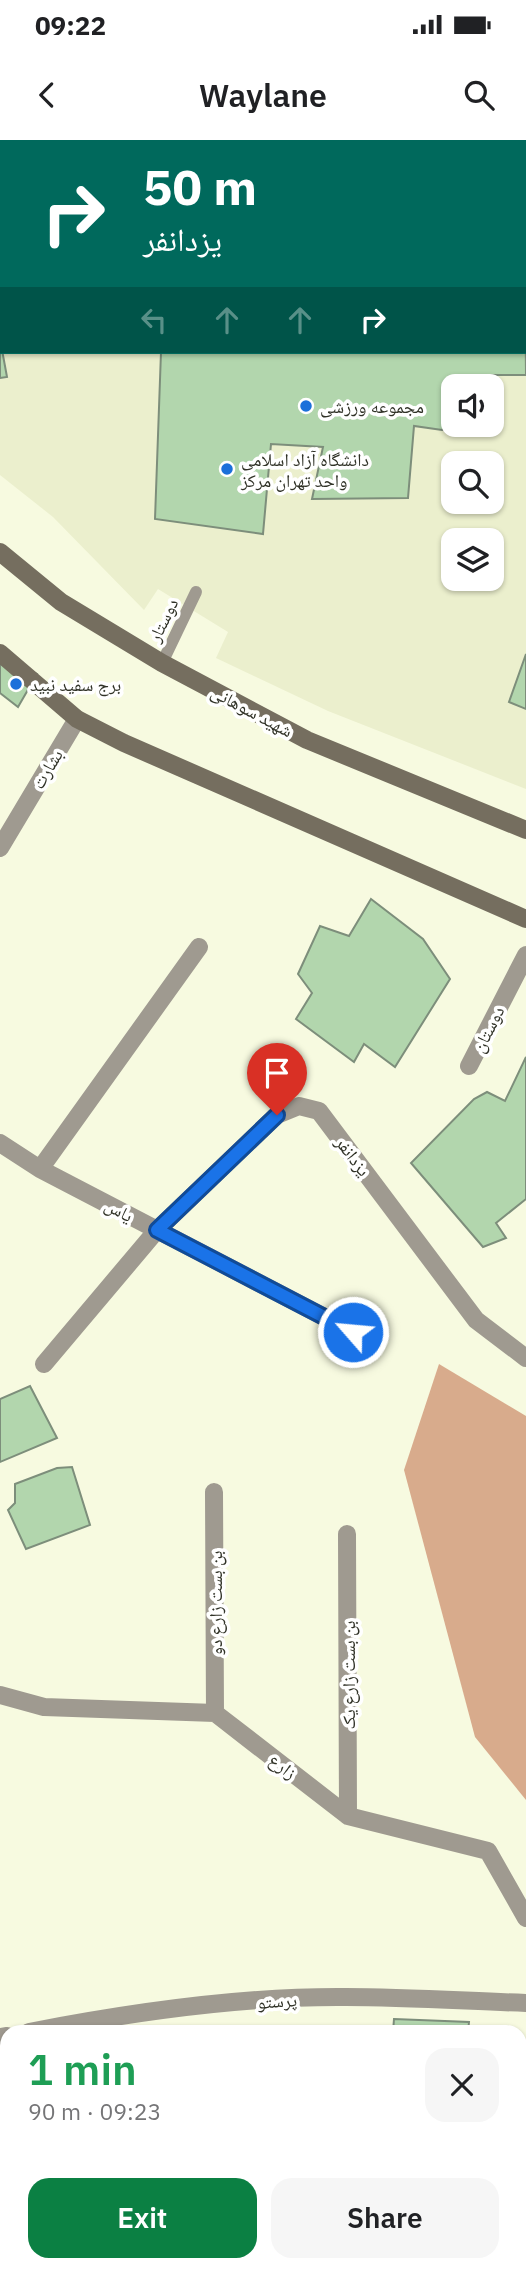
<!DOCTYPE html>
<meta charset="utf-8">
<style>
body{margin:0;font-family:"IBM Plex Sans","Noto Naskh Arabic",sans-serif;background:#f6f6f6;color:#202124;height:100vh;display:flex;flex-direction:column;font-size:26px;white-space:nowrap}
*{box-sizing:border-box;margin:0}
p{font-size:23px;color:#757577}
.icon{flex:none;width:38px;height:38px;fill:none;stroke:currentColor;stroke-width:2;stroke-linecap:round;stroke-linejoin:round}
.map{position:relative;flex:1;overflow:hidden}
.side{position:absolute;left:0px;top:1885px;width:527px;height:247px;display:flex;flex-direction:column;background:#fff;border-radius:21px 21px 0 0;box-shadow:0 2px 5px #0004}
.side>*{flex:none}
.top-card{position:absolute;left:0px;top:0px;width:527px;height:214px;box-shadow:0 2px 5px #0004;background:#00695c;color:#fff;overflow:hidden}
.buttons{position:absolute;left:441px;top:234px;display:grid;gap:14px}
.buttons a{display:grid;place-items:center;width:63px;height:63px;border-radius:14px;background:#fff;box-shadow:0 2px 5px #0004;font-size:35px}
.pin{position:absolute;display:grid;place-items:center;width:60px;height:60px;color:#fff;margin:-72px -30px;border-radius:50% 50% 50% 0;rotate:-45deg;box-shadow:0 0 7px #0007}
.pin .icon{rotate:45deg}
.me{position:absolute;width:77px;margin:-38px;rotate:297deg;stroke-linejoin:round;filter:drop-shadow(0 0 5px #0008)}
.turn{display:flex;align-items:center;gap:24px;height:147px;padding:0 28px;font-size:32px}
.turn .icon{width:91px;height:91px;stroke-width:2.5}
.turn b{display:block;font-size:49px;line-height:60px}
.lanes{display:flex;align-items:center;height:66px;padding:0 28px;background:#0003;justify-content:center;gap:35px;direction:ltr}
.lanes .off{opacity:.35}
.round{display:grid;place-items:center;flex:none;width:74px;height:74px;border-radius:21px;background:#f6f6f6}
.headline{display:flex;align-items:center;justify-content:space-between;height:119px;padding:0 28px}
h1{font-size:42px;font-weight:600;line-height:52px;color:#1e9e55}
.primary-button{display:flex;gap:14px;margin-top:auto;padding:14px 28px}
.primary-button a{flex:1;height:80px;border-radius:21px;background:#0b8043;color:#fff;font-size:28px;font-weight:600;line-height:80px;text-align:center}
.primary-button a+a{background:#f6f6f6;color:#202124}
.status{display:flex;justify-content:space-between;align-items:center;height:49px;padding:0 35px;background:#fff;direction:ltr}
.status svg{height:19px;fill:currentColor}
header{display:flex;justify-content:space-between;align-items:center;height:91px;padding:0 28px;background:#fff;font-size:32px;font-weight:600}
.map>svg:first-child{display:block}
.built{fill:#ebefcd;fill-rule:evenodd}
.forest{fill:#d8ab8c}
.building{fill:#b2d6ad;stroke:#7d8e7b;stroke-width:2}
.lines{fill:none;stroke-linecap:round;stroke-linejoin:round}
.lane{stroke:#9f9a90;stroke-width:12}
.street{stroke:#9f9a90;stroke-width:18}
.secondary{stroke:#756e5f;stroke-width:18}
.route-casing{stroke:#114b97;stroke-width:18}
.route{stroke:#1a73e8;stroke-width:12}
.poi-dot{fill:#1b70da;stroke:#fff;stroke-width:2.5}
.labels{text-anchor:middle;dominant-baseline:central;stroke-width:7;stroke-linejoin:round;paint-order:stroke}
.poi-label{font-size:18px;fill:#303227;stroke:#fff;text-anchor:start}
.street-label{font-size:18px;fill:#303227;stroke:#fff}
</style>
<div class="status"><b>09:22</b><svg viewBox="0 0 49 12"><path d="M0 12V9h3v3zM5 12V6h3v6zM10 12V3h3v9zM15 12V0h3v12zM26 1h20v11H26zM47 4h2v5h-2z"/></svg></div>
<header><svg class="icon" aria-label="back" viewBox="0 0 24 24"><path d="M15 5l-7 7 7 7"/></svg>Waylane<svg class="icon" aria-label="search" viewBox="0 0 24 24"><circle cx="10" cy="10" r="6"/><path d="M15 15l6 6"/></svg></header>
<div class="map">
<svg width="526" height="2130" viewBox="0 0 526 2130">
<rect width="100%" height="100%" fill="#f7fae0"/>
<path class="built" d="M0 0H526V649L328 571 216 518 228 492 158 449 144 470 53 377 0 335ZM2 2H525V212H2ZM453 247H492V285H453ZM453 324H492V362H453ZM453 401H492V439H453Z"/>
<path class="forest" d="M439 1224 526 1276V1660L475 1597 404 1330Z"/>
<path class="building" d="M56 0H526V93L525 2Z
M525 142 526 235H487L485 247H453V285H459L442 290 414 286 408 358 312 359 323 307 271 304 263 394 155 379 161 212H525Z
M0 199 7 237 0 238Z
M0 511 37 534 18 567 0 553Z
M526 514V569L509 562Z
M371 759 423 799 450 839 395 927 364 904 354 922 296 879 312 853 298 834 320 786 349 796Z
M526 917V1059L496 1083 506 1098 483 1107 411 1023 474 959 487 952 505 961Z
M30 1246 57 1298 0 1322V1259Z
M72 1327 90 1385 26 1409 8 1370 15 1363V1344L57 1328Z
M394 1879 469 1882 468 1892H393Z
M7 1913V2124H122L121 2130H0V1914Z"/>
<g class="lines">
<path class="lane" d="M162 523 196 452"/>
<path class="street" d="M0 708 77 579
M469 926 526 815
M0 1003 40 1029 353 1192
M40 1029 199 807
M44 1224 157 1090 277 975 299 966 319 971 476 1180 526 1218
M214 1352 215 1573
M347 1394 348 1676
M0 1555 44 1567 215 1573 348 1676 488 1711 526 1778
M29 1892C132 1872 241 1856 346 1857 406 1857 466 1861 526 1863
M0 1897 7 1896"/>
<path class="secondary" d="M0 412 61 462 162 523 307 600 526 690
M0 513 77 579 124 603 526 779"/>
</g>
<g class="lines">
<g class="route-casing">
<path id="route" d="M277 975 157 1090 353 1192"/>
</g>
<use href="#route" class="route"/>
</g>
<g class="poi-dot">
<circle cx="306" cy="266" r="7"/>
<circle cx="227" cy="329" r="7"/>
<circle cx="16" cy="544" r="7"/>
</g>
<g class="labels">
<g class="poi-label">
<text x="320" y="266">مجموعه ورزشی</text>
<text x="241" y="319">دانشگاه آزاد اسلامی<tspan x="241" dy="21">واحد تهران مرکز</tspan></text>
<text x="30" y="544">برج سفید نبید</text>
</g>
<g class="street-label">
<text transform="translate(163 480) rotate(-64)">دوستار</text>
<text transform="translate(252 571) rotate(28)">شهید سوهانی</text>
<text transform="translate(47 629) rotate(-59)">بشارت</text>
<text transform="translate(488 889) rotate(-63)">دوستان</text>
<text transform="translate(353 1016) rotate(53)">یزدانفر</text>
<text transform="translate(119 1070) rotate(28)">یاس</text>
<text transform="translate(215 1463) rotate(-90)">بن بست زارع دو</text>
<text transform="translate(348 1535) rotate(-90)">بن بست زارع یک</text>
<text transform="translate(283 1626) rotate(38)">زارع</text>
<text transform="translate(277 1861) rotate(-4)">پرستو</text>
</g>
</g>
</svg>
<div class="buttons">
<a><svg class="icon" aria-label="sound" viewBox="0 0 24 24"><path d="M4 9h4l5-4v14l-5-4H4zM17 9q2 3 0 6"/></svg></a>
<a><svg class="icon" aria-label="search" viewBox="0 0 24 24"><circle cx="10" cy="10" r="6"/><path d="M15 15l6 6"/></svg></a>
<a><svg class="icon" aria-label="layers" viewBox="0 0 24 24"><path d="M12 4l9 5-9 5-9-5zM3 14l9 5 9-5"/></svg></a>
</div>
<div class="pin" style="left:277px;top:975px;background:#d93025"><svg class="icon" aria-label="arrive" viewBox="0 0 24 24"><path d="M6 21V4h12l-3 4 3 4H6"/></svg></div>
<svg class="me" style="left:353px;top:1192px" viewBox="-20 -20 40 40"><circle r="17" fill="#1a73e8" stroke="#fff" stroke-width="3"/><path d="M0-11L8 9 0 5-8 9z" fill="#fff"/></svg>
<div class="top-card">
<div class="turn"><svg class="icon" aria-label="right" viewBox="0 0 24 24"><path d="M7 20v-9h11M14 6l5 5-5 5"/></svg><div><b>50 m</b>یزدانفر</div></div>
<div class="lanes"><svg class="icon off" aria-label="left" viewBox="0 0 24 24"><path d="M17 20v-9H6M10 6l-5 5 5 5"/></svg><svg class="icon off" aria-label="ahead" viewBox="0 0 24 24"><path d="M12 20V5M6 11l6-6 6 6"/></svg><svg class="icon off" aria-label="ahead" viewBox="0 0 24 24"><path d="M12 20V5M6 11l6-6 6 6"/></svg><svg class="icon" aria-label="right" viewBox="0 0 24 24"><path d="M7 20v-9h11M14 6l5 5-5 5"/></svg></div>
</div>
<section class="side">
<div class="headline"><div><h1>1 min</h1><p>90 m · 09:23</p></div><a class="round"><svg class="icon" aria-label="close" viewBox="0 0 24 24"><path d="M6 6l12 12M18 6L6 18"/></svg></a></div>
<div class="primary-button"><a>Exit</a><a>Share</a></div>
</section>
</div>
